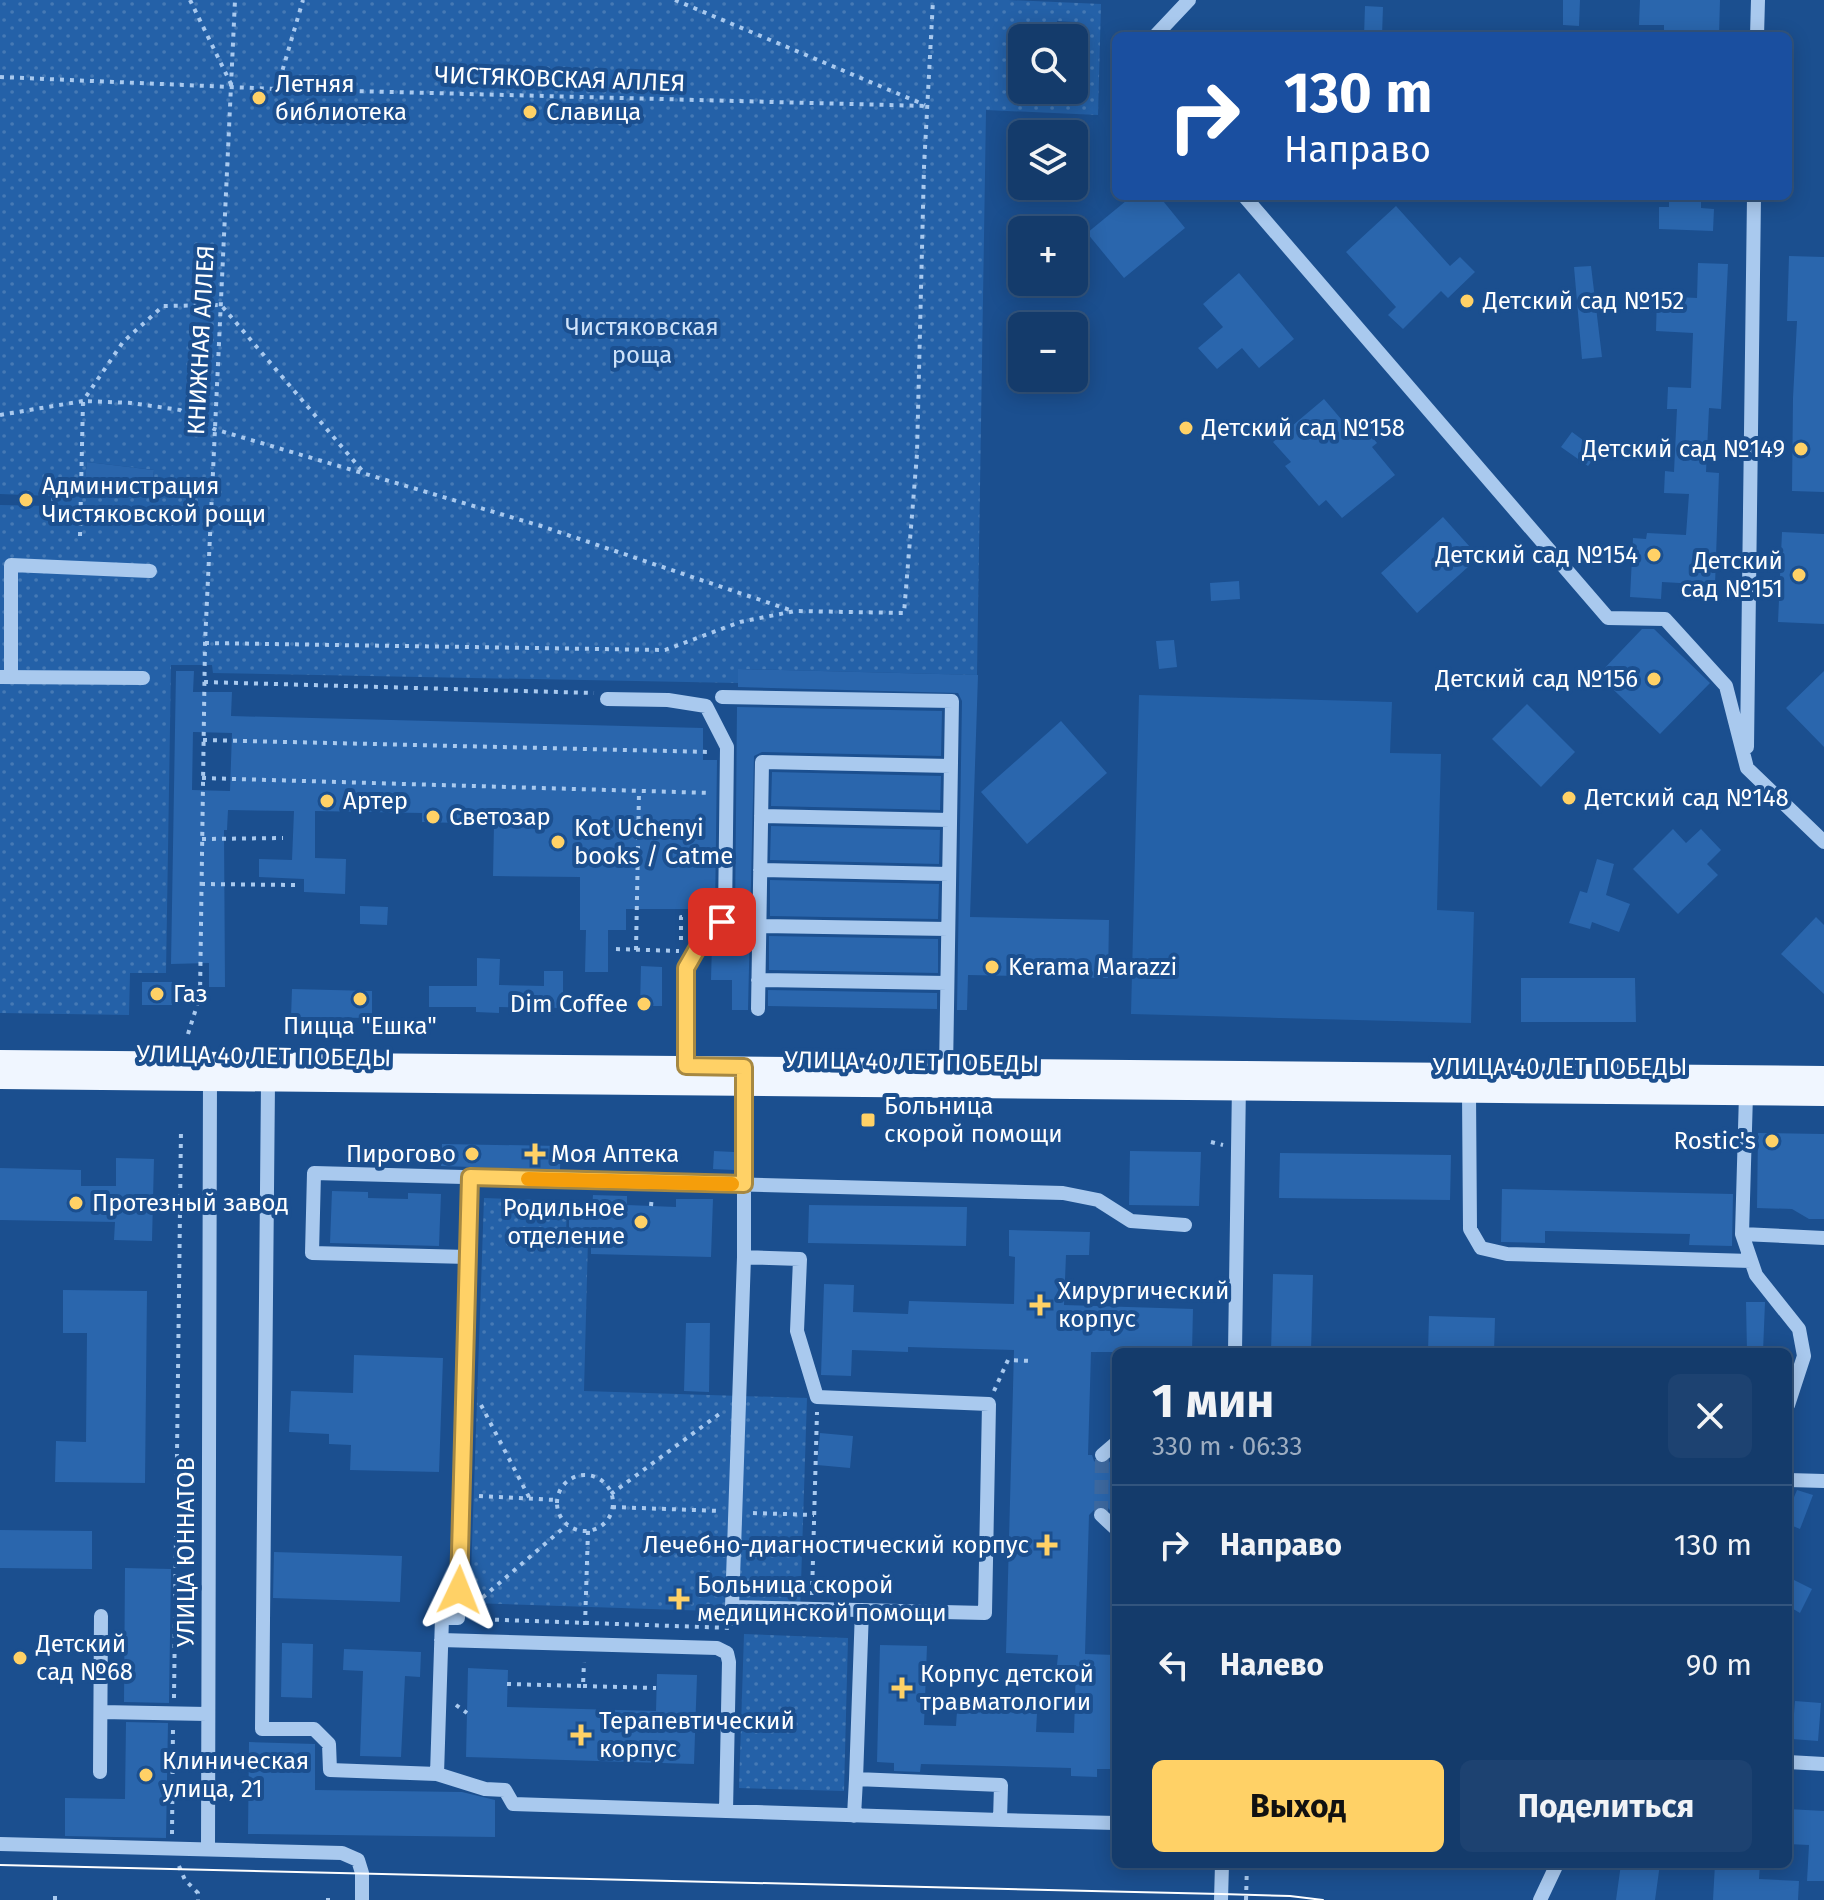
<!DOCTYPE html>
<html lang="ru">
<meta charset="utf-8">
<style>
body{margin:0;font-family:"Fira Sans",sans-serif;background:#1d4271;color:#f1f3f6;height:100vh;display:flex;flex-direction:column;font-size:30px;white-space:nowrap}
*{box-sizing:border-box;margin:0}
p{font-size:26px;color:#9dadc1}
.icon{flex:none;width:44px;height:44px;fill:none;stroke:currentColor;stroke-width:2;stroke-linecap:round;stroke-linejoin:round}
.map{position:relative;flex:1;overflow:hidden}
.details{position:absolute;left:1112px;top:1348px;width:680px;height:520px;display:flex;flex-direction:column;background:#143b6b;border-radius:12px;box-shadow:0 4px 20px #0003,0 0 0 2px #33557e}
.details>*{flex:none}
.hud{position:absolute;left:1112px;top:32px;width:680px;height:168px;border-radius:12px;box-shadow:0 4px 20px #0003,0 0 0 2px #33557e;background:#1a4fa0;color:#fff;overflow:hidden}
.controls{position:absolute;left:1008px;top:24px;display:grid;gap:16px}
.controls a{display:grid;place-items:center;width:80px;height:80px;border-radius:12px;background:#143b6b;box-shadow:0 4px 20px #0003,0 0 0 2px #33557e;font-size:40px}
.pin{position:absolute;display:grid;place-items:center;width:68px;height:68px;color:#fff;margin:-34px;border-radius:16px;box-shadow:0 4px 12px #0006}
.me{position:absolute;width:88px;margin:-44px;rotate:2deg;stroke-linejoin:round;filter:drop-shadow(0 0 6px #0008)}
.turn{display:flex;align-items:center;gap:28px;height:168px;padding:0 40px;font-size:36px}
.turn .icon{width:104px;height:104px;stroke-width:2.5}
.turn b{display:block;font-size:56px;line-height:68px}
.round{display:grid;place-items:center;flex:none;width:84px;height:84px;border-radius:12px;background:#1d4271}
.headline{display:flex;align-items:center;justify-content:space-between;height:136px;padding:0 40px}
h1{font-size:48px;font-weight:700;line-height:60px}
.cta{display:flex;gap:16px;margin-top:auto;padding:16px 40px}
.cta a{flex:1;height:92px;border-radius:12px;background:#ffd166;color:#111;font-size:32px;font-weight:700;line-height:92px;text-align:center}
.cta a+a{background:#1d4271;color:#f1f3f6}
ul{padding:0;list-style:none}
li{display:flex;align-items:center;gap:24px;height:120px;padding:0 40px;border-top:2px solid #33557e}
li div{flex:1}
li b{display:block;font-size:30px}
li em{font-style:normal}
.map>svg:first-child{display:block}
.green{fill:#2461a8}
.park{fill:url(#park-dots);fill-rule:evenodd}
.building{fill:#2a66ad;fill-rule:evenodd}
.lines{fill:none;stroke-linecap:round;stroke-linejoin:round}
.minor-tunnel{stroke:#3d69a0;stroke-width:14;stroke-dasharray:14 7;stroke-linecap:butt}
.path{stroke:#a9c9ee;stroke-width:4;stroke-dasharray:4 6;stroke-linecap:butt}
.minor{stroke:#a9c9ee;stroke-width:14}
.major{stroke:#f0f6ff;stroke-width:20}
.tram{stroke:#fff;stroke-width:2}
.route-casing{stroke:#a68842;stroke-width:20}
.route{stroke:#ffd166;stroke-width:14}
.slow{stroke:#f59e0b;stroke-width:14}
.poi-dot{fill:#ffd166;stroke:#1b4f8f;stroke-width:3}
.labels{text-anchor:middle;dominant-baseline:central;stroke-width:8;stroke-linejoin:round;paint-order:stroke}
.street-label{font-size:24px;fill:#fff;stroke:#1b4f8f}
.poi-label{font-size:24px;fill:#fff;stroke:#1b4f8f;text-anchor:start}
.park-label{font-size:24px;fill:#cfe3fa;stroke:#1b4f8f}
</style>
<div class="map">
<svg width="1824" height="1900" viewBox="0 0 1824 1900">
<defs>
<pattern id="park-dots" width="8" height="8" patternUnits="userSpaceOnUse" patternTransform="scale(2)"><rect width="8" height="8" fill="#2461a8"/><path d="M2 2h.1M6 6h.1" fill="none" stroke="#4579b5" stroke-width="1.8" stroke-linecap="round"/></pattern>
</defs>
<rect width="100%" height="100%" fill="#1b4f8f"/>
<path class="green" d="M1139 695 1392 702 1390 753 1441 754 1437 910 1474 912 1471 1023 1131 1014Z"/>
<path class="park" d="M0 0H1008L1101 4 1098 115 986 110 977 675 739 669 738 683 213 673 212 665H171L166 973H130L129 1015 0 1013V505L51 506V496L0 494ZM1057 21 1075 22 1074 90H1022V38H1056ZM87 462 154 470 151 496 84 487Z
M484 1198 567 1201 566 1238 588 1239 584 1391 807 1398 800 1614 470 1603Z
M744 1634 848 1638 844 1791 739 1788Z"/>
<path class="building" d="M1563 0H1580L1579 26 1563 25Z
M1640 0H1720L1719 35 1664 33V25H1639Z
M1365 6 1383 7 1382 36H1364Z
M1132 196H1159L1185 228 1124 278 1087 233Z
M1669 196H1701V208L1714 209 1713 231 1659 229V207H1669Z
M1396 206 1450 266 1460 257 1475 272 1448 298 1441 291 1403 329 1388 315 1396 307 1346 252Z
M1789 256 1824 257V492L1792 491 1793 398 1797 321H1787Z
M1698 263 1728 264 1721 409 1709 408 1706 472 1719 473 1715 585 1662 582 1661 599 1630 597 1633 538 1646 539 1647 533 1686 535 1689 494 1664 493 1665 471 1674 472 1677 409H1667L1668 387 1691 388 1693 333 1656 331 1657 296 1697 298Z
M1591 266 1602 357 1582 359 1574 267Z
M1239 273 1294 339 1259 368 1242 348 1217 369 1198 348 1223 327 1203 304Z
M1324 399 1341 419 1345 417 1352 426 1358 420 1377 443 1372 447 1395 475 1342 518 1326 500 1319 506 1285 466 1291 462 1273 442Z
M1572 432 1599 452 1588 466 1561 447Z
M87 462 154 470 151 496 84 487Z
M1443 517 1479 557 1417 613 1381 573Z
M1782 532 1824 534V624L1778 622Z
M1239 581 1240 599 1211 601 1210 583Z
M1642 629H1654L1710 683 1660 734 1598 675Z
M1174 640 1177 667 1159 669 1156 641Z
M738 669 978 675 970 917 1109 920 1108 978 968 975 967 1010H957L962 701 958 693 738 687Z
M176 671H194L193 692H232L231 716 703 728V760H717L715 914 712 916V909H626V930H608V972H585L586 930H580V877L493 876 494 824 422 822V813L315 811V858L346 859 345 894 304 892V879L259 877V859L292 860 294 811 228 810 227 830H224L225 987H209V963L171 964ZM193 732 232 733 230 791 192 790Z
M1824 671V747L1786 708Z
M1527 704 1575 752 1541 787 1492 739Z
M737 707 942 711 941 756 762 752 754 756 748 1010H732V980H711L712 943 716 936 730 928 735 918Z
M1061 721 1107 773 1027 844 981 792Z
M772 772 941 776 940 810 771 806Z
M771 826 940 830 939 864 770 860Z
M1673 829 1686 843 1701 829 1721 850 1707 864 1718 875 1678 914 1633 869Z
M1597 859 1614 864 1606 895 1630 904 1619 932 1592 922 1590 929 1569 923 1580 891 1587 893Z
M770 880 939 884 938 919 770 916Z
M360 906 388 907 387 925 360 924Z
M1816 917 1824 925V994L1781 954Z
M769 936 938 939V973L769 970Z
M477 958 500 959 499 985 544 986V971H563V1008L499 1007V1013L476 1012V1007H429V986H477Z
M641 966 662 967V1006H640Z
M1521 978H1635L1636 1022H1521Z
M142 982H172V1005H142Z
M292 989 372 991V1018L291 1017Z
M768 990 937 993V1009L768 1006Z
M1758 1133 1824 1134V1219H1809L1792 1209 1757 1208Z
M442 1144 561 1146 560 1170 441 1166Z
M714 1151 734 1152V1170L713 1169Z
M1130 1151 1201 1152 1199 1206 1129 1205Z
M1280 1153 1451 1155 1450 1200 1279 1198Z
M116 1158 154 1159 152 1241 114 1240 115 1222 0 1220V1168L81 1170V1186H116Z
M1502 1189 1733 1194 1732 1246 1689 1245 1690 1234 1545 1231V1243L1501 1242Z
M332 1191 368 1192V1198L408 1199V1193L441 1194 439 1246 330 1243Z
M593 1195 627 1196V1205L676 1207V1199H713L711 1257 591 1254V1234H569V1210H592Z
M809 1205 967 1207 966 1246 808 1243Z
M1009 1230 1090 1232 1089 1255H1066L1064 1305 1193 1309 1192 1352H1091L1088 1455H1092L1094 1461 1099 1465 1108 1463 1115 1457 1114 1514 1107 1507 1099 1505 1089 1515 1085 1654 1116 1655V1769H1097V1777L1071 1776V1768L1001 1766 921 1764 920 1772 894 1771V1763L877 1762 880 1645 927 1646 924 1725 956 1726 957 1711 1037 1713 1036 1732 1074 1733 1076 1665H1057L1058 1655 1006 1653 1014 1350 908 1347V1352L852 1350 851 1376 821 1375 824 1284 854 1285 853 1312 908 1314 909 1301 1014 1304 1015 1257 1009 1256Z
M1273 1274 1313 1275 1311 1352H1271Z
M63 1290 147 1291 145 1483 55 1482 56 1441 86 1442 87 1333H63Z
M1746 1302H1765L1763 1352H1747Z
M1429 1316 1495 1318 1494 1352H1428Z
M686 1323H710L709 1392 684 1391Z
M354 1355 443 1358 439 1472 350 1470 351 1445 329 1444V1434L289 1432 291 1391 353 1393Z
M820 1433 853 1436 850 1468 817 1465Z
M1797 1490 1813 1495 1800 1529 1788 1524V1501L1792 1502Z
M0 1530 92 1531V1569L0 1568Z
M274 1552 402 1556 400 1602 273 1598Z
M125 1568 171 1569 169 1703 124 1702Z
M1788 1577 1812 1589 1800 1613 1788 1606Z
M282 1643 313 1644 312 1698 281 1697Z
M344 1649 421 1652 420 1677 405 1676 401 1757 360 1756 363 1671 343 1670Z
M468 1668 508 1670 507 1707 656 1711 657 1674 697 1675 694 1764 466 1757Z
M1795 1701 1821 1703 1818 1741 1792 1739Z
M126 1722 168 1723 166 1838 65 1836V1798L125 1799Z
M249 1742 315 1744V1790L462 1792 495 1800V1837L248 1834Z
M1788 1809 1824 1811V1881H1807L1809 1845 1788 1844Z
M1621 1864H1660L1655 1900H1616Z
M1715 1864H1760L1759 1879 1799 1881 1798 1900H1713Z"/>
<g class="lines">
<path class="minor-tunnel" d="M1101 1515 1102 1455"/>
<path class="path" d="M190 0 231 84
M675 0 925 105
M0 77 277 89 927 106
M277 89 303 0
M0 415 83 401 123 342 163 306 221 305 365 474
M80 536 83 401 131 403 180 410 214 429 541 526 793 611
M205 643 665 650 740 622 795 611 904 613 917 454 924 167 933 0
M204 682 594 693
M203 740 712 752
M202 778 711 793
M202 839 283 838
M201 884 295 885
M681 940V917H698
M616 949 679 951
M636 950 639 792
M188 1034 200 996 205 643 235 0
M1211 1142 1223 1145
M651 1206 652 1196
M994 1391 1008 1360 1032 1361
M481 1405 530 1499
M557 1503a28 28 0 1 1 56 0a28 28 0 1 1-56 0Z
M611 1494 722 1412
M479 1496 556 1500
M612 1507 720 1511
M753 1513 814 1515
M812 1595 817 1412
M475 1604 567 1525
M475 1619 732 1628V1622
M585 1625 588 1531
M507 1684 583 1686 584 1662
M583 1686 656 1688
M174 1698 181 1129
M456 1705 467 1713
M172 1834 173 1727
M179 1866 185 1880 198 1893V1900
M55 1900V1892
M328 1900V1898
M1246 1900 1247 1864"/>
<path class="minor" d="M1155 36 1189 0
M1757 36 1758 0
M1244 196 1608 618 1665 619 1726 686 1747 768 1824 842
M0 677 143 678
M11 677V565L150 571
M722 697 952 701 946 1070
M607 699 668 700 706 706 727 747 725 918 722 922 709 928 686 968V1066
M1747 747 1754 196
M761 816 950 820
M760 870 949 874
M759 926 948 929
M758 980 947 983
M758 1009 762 762 951 766
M744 1079V1257L732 1607 985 1613 989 1404 817 1397 797 1331 800 1259 744 1257
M268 1082 262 1729H314L329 1744 330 1770 437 1774
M1469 1093 1470 1229 1481 1248 1507 1254 1751 1261
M1746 1094 1742 1234 1756 1275 1799 1329 1804 1356 1788 1405
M470 1177 458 1618H442L437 1774 485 1789 505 1790 513 1804 1000 1820 1001 1785 856 1779 862 1610
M1742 1234 1824 1238
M468 1257 312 1253 314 1173 1063 1193 1098 1200 1131 1221 1185 1225
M1235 1352 1239 1084
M1102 1455 1116 1443
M1788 1480 1824 1481
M1101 1515 1116 1529
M441 1640 717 1648 727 1653 729 1662 726 1811
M101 1712 207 1714
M1788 1762 1824 1764
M100 1772 101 1616
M854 1816 856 1779
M1000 1820 1116 1823
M0 1844 342 1853 358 1860 362 1873V1900
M208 1849 210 1074
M1221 1900 1222 1864
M1540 1900 1557 1864"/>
<path class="major" d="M0 1060 1824 1076
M0 1079 1824 1096"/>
<path class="tram" d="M0 1865 1221 1894 1290 1896 1323 1900"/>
</g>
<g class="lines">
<g class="route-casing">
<path id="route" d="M459 1590 470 1177 744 1184V1067L686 1066V968L709 928 722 922"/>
</g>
<use href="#route" class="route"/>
<path class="slow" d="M528 1179 732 1184"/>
</g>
<g class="poi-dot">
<circle cx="259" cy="98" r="8"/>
<circle cx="530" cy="112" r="8"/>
<circle cx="1467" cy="301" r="8"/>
<circle cx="1186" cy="428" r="8"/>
<circle cx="1801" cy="449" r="8"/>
<circle cx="26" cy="500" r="8"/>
<circle cx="1654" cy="555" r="8"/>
<circle cx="1799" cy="575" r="8"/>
<circle cx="1654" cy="679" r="8"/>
<circle cx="1569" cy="798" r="8"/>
<circle cx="327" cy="801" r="8"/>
<circle cx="433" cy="817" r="8"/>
<circle cx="558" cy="842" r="8"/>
<circle cx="992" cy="967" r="8"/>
<circle cx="157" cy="994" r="8"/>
<circle cx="360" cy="999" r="8"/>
<circle cx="644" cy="1004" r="8"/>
<rect x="860" y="1112" width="16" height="16" rx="4"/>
<circle cx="1772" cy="1141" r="8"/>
<circle cx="472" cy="1154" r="8"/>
<path d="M531 1142h8v8h8v8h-8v8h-8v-8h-8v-8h8z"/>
<circle cx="76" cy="1203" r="8"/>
<circle cx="641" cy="1222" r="8"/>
<path d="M1036 1293h8v8h8v8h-8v8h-8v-8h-8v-8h8z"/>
<path d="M1043 1533h8v8h8v8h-8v8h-8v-8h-8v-8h8z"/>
<path d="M675 1587h8v8h8v8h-8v8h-8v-8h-8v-8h8z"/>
<circle cx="20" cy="1658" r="8"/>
<path d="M898 1676h8v8h8v8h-8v8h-8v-8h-8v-8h8z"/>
<path d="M577 1723h8v8h8v8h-8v8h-8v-8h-8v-8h8z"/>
<circle cx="146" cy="1775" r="8"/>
</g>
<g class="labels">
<g class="street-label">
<text transform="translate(560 79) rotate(2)">ЧИСТЯКОВСКАЯ АЛЛЕЯ</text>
<text transform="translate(201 340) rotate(-87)">КНИЖНАЯ АЛЛЕЯ</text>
<text transform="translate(264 1056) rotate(1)">УЛИЦА 40 ЛЕТ ПОБЕДЫ</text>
<text transform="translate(912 1062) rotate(1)">УЛИЦА 40 ЛЕТ ПОБЕДЫ</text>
<text x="1560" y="1067">УЛИЦА 40 ЛЕТ ПОБЕДЫ</text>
<text transform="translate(186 1552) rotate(-90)">УЛИЦА ЮННАТОВ</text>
</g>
<g class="poi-label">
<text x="275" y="84">Летняя<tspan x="275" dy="28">библиотека</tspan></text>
<text x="546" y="112">Славица</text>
<text x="1483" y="301">Детский сад №152</text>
<text x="1202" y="428">Детский сад №158</text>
<text x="1785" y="449" text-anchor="end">Детский сад №149</text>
<text x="42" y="486">Администрация<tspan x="42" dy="28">Чистяковской рощи</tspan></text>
<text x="1638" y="555" text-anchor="end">Детский сад №154</text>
<text x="1783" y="561" text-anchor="end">Детский<tspan x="1783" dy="28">сад №151</tspan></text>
<text x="1638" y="679" text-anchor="end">Детский сад №156</text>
<text x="1585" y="798">Детский сад №148</text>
<text x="343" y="801">Артер</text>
<text x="449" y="817">Светозар</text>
<text x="574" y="828">Kot Uchenyi<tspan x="574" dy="28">books / Catme</tspan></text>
<text x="1008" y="967">Kerama Marazzi</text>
<text x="173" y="994">Газ</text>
<text x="628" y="1004" text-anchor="end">Dim Coffee</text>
<text x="360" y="1026" text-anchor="middle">Пицца "Ешка"</text>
<text x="884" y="1106">Больница<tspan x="884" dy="28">скорой помощи</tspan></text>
<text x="1756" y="1141" text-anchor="end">Rostic's</text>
<text x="456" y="1154" text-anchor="end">Пирогово</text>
<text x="551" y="1154">Моя Аптека</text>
<text x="92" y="1203">Протезный завод</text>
<text x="625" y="1208" text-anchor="end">Родильное<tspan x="625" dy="28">отделение</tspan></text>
<text x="1058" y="1291">Хирургический<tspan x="1058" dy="28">корпус</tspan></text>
<text x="1029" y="1545" text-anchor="end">Лечебно-диагностический корпус</text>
<text x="697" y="1585">Больница скорой<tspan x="697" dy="28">медицинской помощи</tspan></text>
<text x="36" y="1644">Детский<tspan x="36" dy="28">сад №68</tspan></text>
<text x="920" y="1674">Корпус детской<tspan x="920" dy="28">травматологии</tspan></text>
<text x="599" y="1721">Терапевтический<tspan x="599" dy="28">корпус</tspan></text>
<text x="162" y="1761">Клиническая<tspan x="162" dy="28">улица, 21</tspan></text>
</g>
<g class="park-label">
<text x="642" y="327">Чистяковская<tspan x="642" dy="28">роща</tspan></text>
</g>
</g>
</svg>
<div class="controls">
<a><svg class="icon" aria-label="search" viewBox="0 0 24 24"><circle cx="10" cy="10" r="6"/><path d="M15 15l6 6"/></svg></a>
<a><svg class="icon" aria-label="layers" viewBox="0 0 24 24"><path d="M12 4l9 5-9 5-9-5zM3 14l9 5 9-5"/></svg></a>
<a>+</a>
<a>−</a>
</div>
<div class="pin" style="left:722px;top:922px;background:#d93025"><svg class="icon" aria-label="arrive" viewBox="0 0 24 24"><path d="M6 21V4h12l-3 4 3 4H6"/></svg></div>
<svg class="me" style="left:459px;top:1590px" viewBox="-20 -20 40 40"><path d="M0-17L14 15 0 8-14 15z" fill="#ffd166" stroke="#fff" stroke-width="4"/></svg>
<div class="hud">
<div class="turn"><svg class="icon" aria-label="right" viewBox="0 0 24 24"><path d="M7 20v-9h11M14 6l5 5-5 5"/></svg><div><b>130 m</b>Направо</div></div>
</div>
<section class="details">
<div class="headline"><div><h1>1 мин</h1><p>330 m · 06:33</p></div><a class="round"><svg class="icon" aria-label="close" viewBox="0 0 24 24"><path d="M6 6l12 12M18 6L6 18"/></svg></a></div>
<ul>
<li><svg class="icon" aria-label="right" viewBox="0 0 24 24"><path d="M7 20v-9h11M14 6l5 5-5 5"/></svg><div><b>Направо</b></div><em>130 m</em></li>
<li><svg class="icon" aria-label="left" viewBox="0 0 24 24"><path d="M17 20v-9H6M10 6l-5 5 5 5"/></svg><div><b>Налево</b></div><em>90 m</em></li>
</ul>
<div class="cta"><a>Выход</a><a>Поделиться</a></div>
</section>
</div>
